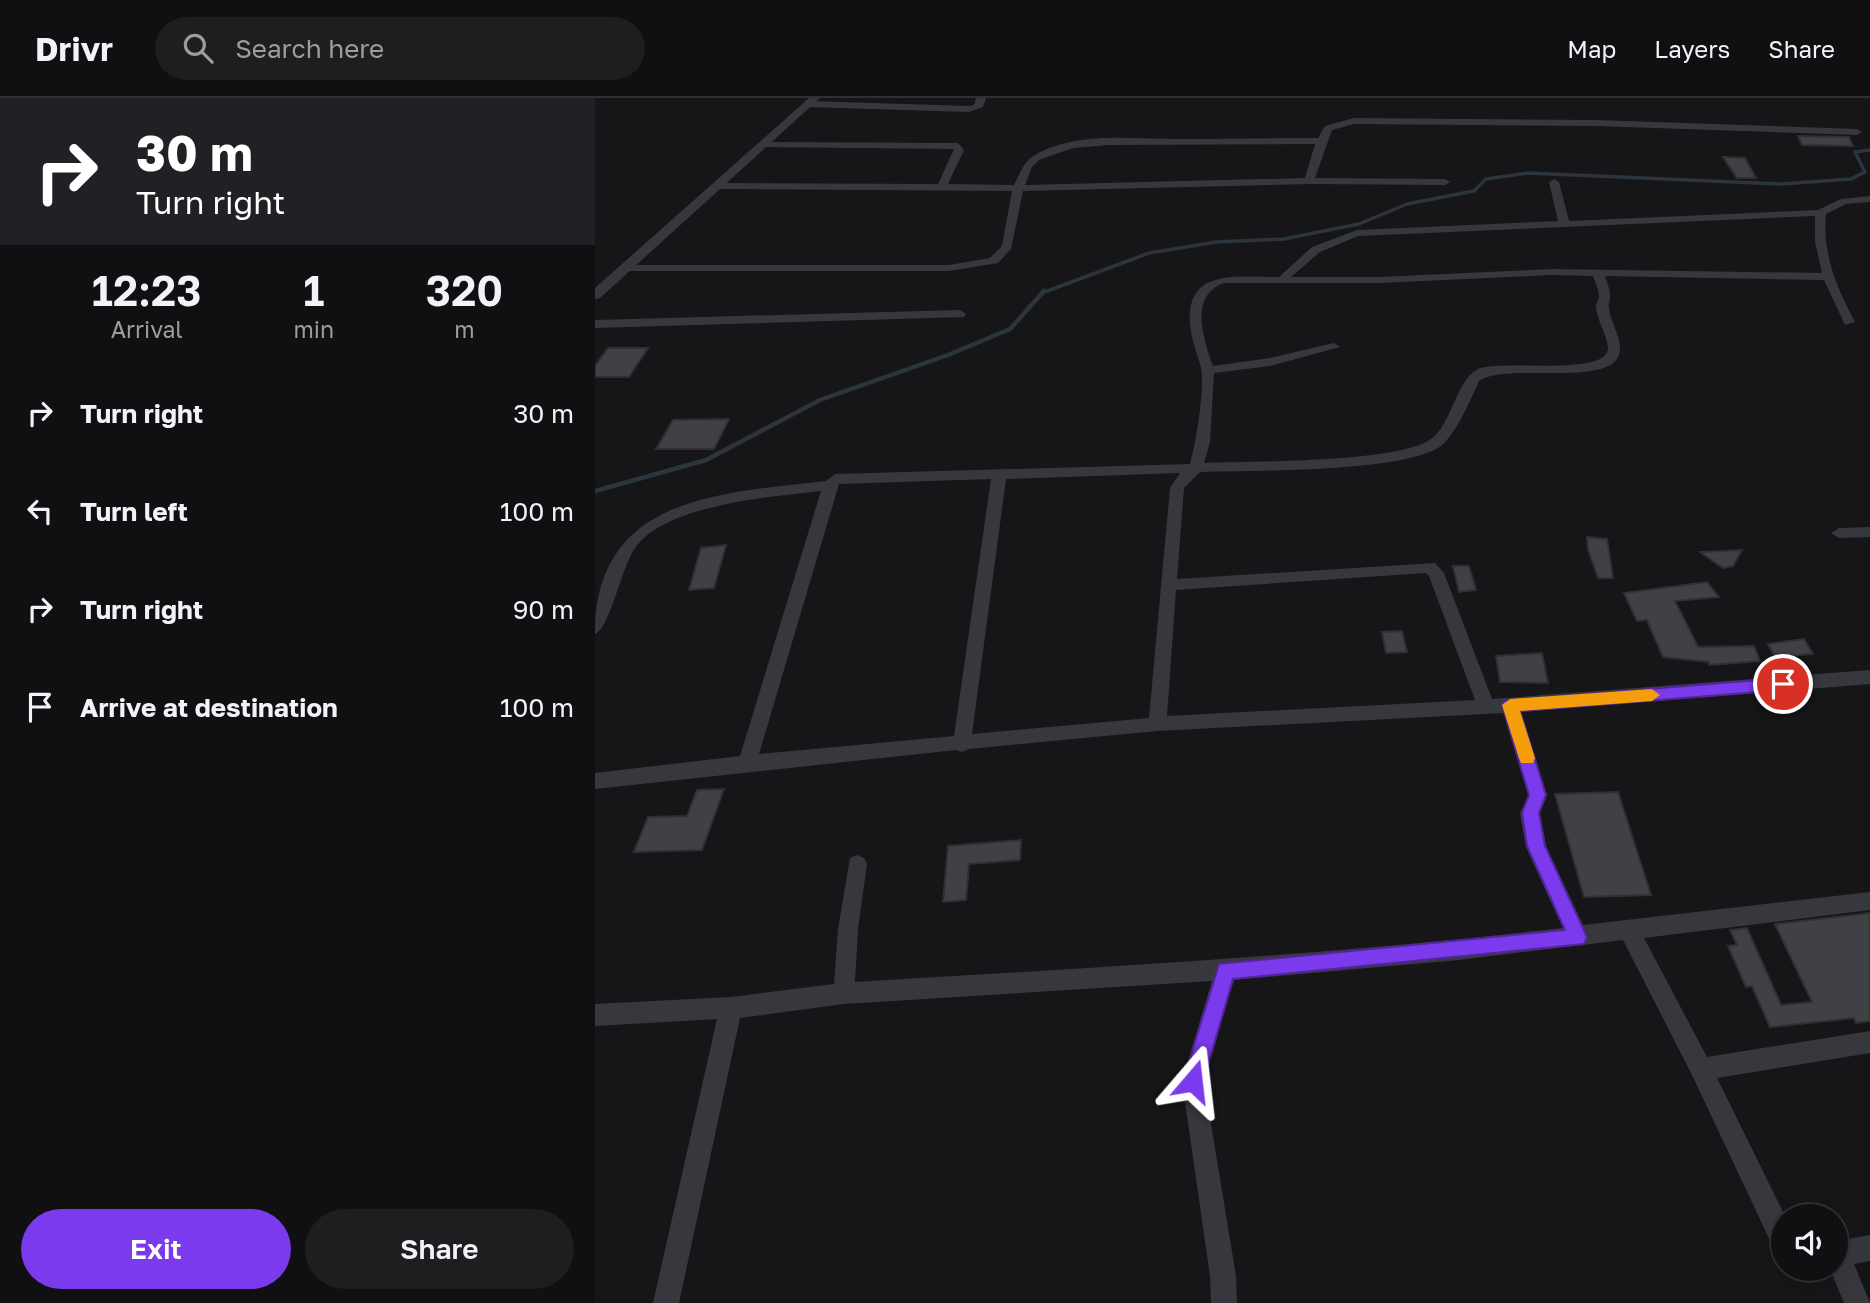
<!DOCTYPE html>
<style>
body{margin:0;font-family:"Golos Text",sans-serif;background:#1e1e20;color:#f1f3f6;height:100vh;display:flex;flex-direction:column;font-size:26px;white-space:nowrap}
*{box-sizing:border-box;margin:0}
p{font-size:23px;color:#9c9d9f}
.icon{flex:none;width:38px;height:38px;fill:none;stroke:currentColor;stroke-width:2;stroke-linecap:round;stroke-linejoin:round}
.map{position:relative;flex:1;overflow:hidden}
.side{display:flex;flex-direction:column;background:#101012;width:595px}
.side>*{flex:none}
.top-card{background:#202124;color:#fff;overflow:hidden}
.fabs{position:absolute;left:1176px;top:1106px;display:grid;gap:14px}
.fabs a{display:grid;place-items:center;width:77px;height:77px;border-radius:50%;background:#101012;box-shadow:0 7px 28px #0002,0 0 0 2px #303032;font-size:35px}
.pin{position:absolute;display:grid;place-items:center;width:60px;height:60px;color:#fff;margin:-30px;border:4px solid #fff;border-radius:50%;box-shadow:0 2px 7px #0007}
.me{position:absolute;width:77px;margin:-38px;rotate:17deg;stroke-linejoin:round;filter:drop-shadow(0 0 5px #0008)}
.turn{display:flex;align-items:center;gap:24px;height:147px;padding:0 21px;font-size:32px}
.turn .icon{width:91px;height:91px;stroke-width:2.5}
.turn b{display:block;font-size:49px;line-height:60px}
.eta{display:flex;justify-content:space-evenly;align-items:center;height:119px;text-align:center}
.eta b{font-size:42px;font-weight:600;line-height:49px}
.primary-button{display:flex;gap:14px;margin-top:auto;padding:14px 21px}
.primary-button a{flex:1;height:80px;border-radius:42px;background:#7c3aed;color:#fff;font-size:28px;font-weight:600;line-height:80px;text-align:center}
.primary-button a+a{background:#1e1e20;color:#f1f3f6}
ul{padding:0;list-style:none}
li{display:flex;align-items:center;gap:21px;height:98px;padding:0 21px}
li div{flex:1}
li b{display:block;font-size:26px}
li em{font-style:normal}
header{display:flex;align-items:center;gap:42px;box-sizing:border-box;height:98px;padding:0 35px;background:#101012;border-bottom:2px solid #303032}
header strong{font-size:33px}
nav{display:flex;gap:38px;margin-inline-start:auto;font-size:24px}
.search{width:490px;height:63px;background:#1e1e20;display:flex;align-items:center;gap:18px;box-sizing:border-box;padding:0 24px;border-radius:38px;color:#9c9d9f;font-size:26px}
main{display:flex;flex:1;min-height:0}
.map>svg:first-child{display:block}
.lines{fill:none;stroke-linecap:round;stroke-linejoin:round}
.stream-far1{stroke:#2c353c;stroke-width:3.5}
.stream{stroke:#2c353c;stroke-width:4.5}
.building{fill:#404145;stroke:#303034;stroke-width:2}
.minor{fill:#37383d;fill-rule:evenodd}
.tertiary{fill:#37383d;fill-rule:evenodd}
.route{fill:#7c3aed;stroke:#51269a;stroke-width:2}
.slow{fill:#f59e0b}
</style>
<header>
<strong>Drivr</strong>
<div class="search"><svg class="icon" aria-label="search" viewBox="0 0 24 24"><circle cx="10" cy="10" r="6"/><path d="M15 15l6 6"/></svg>Search here</div>
<nav><a>Map</a><a>Layers</a><a>Share</a></nav>
</header>
<main>
<section class="side">
<div class="top-card">
<div class="turn"><svg class="icon" aria-label="right" viewBox="0 0 24 24"><path d="M7 20v-9h11M14 6l5 5-5 5"/></svg><div><b>30 m</b>Turn right</div></div>
</div>
<div class="eta">
<div><b>12:23</b><p>Arrival</p></div>
<div><b>1</b><p>min</p></div>
<div><b>320</b><p>m</p></div>
</div>
<ul>
<li><svg class="icon" aria-label="right" viewBox="0 0 24 24"><path d="M7 20v-9h11M14 6l5 5-5 5"/></svg><div><b>Turn right</b></div><em>30 m</em></li>
<li><svg class="icon" aria-label="left" viewBox="0 0 24 24"><path d="M17 20v-9H6M10 6l-5 5 5 5"/></svg><div><b>Turn left</b></div><em>100 m</em></li>
<li><svg class="icon" aria-label="right" viewBox="0 0 24 24"><path d="M7 20v-9h11M14 6l5 5-5 5"/></svg><div><b>Turn right</b></div><em>90 m</em></li>
<li><svg class="icon" aria-label="arrive" viewBox="0 0 24 24"><path d="M6 21V4h12l-3 4 3 4H6"/></svg><div><b>Arrive at destination</b></div><em>100 m</em></li>
</ul>
<div class="primary-button"><a>Exit</a><a>Share</a></div>
</section>
<div class="map">
<svg width="1275" height="1205" viewBox="0 0 1275 1205">
<rect width="100%" height="100%" fill="#161618"/>
<g class="lines">
<path class="stream-far1" d="M447 195 554 155 621 144 689 141 764 126 812 106 879 93 891 81 933 75 1186 86 1256 81 1270 74 1260 54 1275 52"/>
<path class="stream" d="M0 393 111 362 225 302 353 257 415 231 449 193"/>
</g>
<path class="building" d="M1203 38 1254 39 1258 48 1207 47Z
M1128 59 1150 60 1161 80H1142Z
M13 250H53L34 279H0V268Z
M134 321 119 351H61L78 322Z
M992 439 1012 441 1018 480H1003L993 451Z
M131 447 119 490 94 492 106 450Z
M1147 452 1138 468 1128 470 1105 454Z
M858 468H874L881 492 864 494Z
M1112 484 1124 499 1080 503 1103 549 1159 548 1165 563 1114 567V564L1068 559 1052 522 1042 523 1029 495Z
M807 533 812 554 791 555 787 534Z
M1209 541 1218 556 1180 559 1173 546Z
M947 555 953 585 905 584 901 558Z
M129 691 107 752 39 754 53 719 92 718 102 692Z
M1023 694 1056 797 989 799 960 696Z
M426 742 425 762 374 766 371 802 348 804 353 748Z
M1275 815V923L1261 925 1259 920 1175 929 1157 888 1151 889 1133 848 1142 847 1135 832 1152 830 1186 907 1217 904 1180 826Z"/>
<g class="lines">
<path class="minor" d="M381 0H391L388 9 374 14 213 9 208 6 213 3 374 8 379 7Z
M759 20 1001 22 1262 31 1267 34 1262 37 1001 28 759 26 737 32 720 80 850 81 855 84 850 87 714 86 428 93 416 151 403 165 354 173H33L27 170 33 167H354L395 160 407 148 417 93 123 91 118 88 123 85 343 86 359 51 166 49 164 47 169 44 363 45 369 52 353 86 419 87C425 75 429 63 440 57 480 33 538 41 583 41 630 41 676 40 723 40L730 28ZM720 46 710 80 430 87 437 69 444 62 478 50 514 47Z
M959 81 964 84 974 123 1223 112 1246 101 1275 98V104L1251 106 1231 116C1227 156 1242 190 1260 224L1250 227 1229 182 1010 178C1012 185 1016 193 1015 199 1015 206 1013 203 1014 210 1015 224 1026 238 1025 252 1023 292 910 263 884 283 876 301 861 336 846 348 808 375 657 372 605 374L589 390 582 481 840 465 849 475 897 601 1275 572V586L926 614 952 697 945 715 951 749 988 827 1275 794V812L1049 840 1112 959 1275 933V955L1122 980 1190 1118 1188 1154 1179 1151 1098 979 1028 842 864 862 639 882 609 983 641 1178 642 1205H616L615 1178 587 983 617 883 249 906 145 920 84 1205H58L122 921 0 928V906L136 899 239 886 243 831 255 760 262 757 269 760 272 766 263 831 260 884C497 870 733 857 968 830L931 749 925 715 934 697 909 615 562 633 374 651 367 654 361 652 0 691V675L145 658 226 393C176 399 71 406 40 450 28 466 14 532 0 536 0 398 125 395 231 383L240 376 595 366C601 345 610 290 606 270 603 258 598 246 596 234 586 169 639 179 684 179L717 149 762 132 963 123 954 84ZM1220 118V143L1227 175 957 171 784 179H696L725 154 763 138ZM957 177 998 178C1000 184 1004 192 1004 199 1003 204 1001 204 1001 209 1002 223 1012 236 1013 250 1013 279 905 261 883 271 861 282 857 326 836 341 803 365 656 363 609 365L615 344 619 275 675 268 745 249 739 245 675 260 618 268C608 241 594 197 629 185H784ZM585 375 575 390 554 620 377 636 411 381ZM396 381 359 638 164 656 244 386ZM831 475 834 478 880 602 572 618 581 492Z
M365 212 371 216 369 219 0 230V222Z
M1275 429V439L1244 440 1236 435 1244 430Z
M1275 1137V1163L1259 1166 1275 1205H1249L1235 1171H1241V1143Z"/>
<path class="tertiary" d="M214 0H225L5 200 0 201V190Z"/>
</g>
<path class="route" d="M1188 580 1196 586 1188 592 925 613 951 697 944 715 950 748 992 839 989 846 638 881 606 991 598 994 591 991 588 983 624 866 970 832 932 748 927 715 934 697 907 607 909 603Z"/>
<path class="slow" d="M1057 591 1065 597 1057 603 925 613 940 660 938 665H926L924 660 907 607 915 601Z"/>
</svg>
<div class="fabs">
<a><svg class="icon" aria-label="sound" viewBox="0 0 24 24"><path d="M4 9h4l5-4v14l-5-4H4zM17 9q2 3 0 6"/></svg></a>
</div>
<div class="pin" style="left:1188px;top:586px;background:#d93025"><svg class="icon" aria-label="arrive" viewBox="0 0 24 24"><path d="M6 21V4h12l-3 4 3 4H6"/></svg></div>
<svg class="me" style="left:598px;top:983px" viewBox="-20 -20 40 40"><path d="M0-17L14 15 0 8-14 15z" fill="#7c3aed" stroke="#fff" stroke-width="4"/></svg>
</div>
</main>
